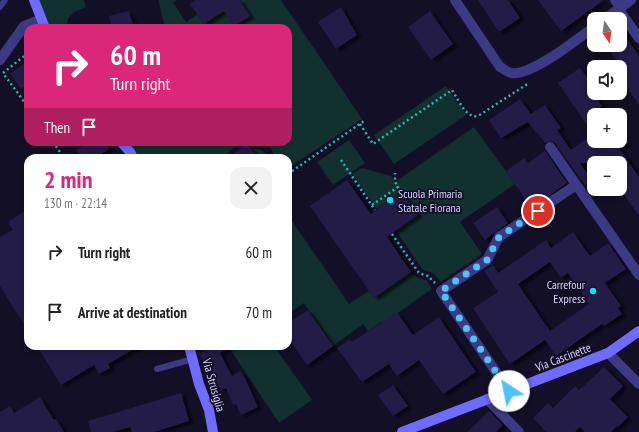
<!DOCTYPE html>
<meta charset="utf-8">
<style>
body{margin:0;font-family:"PT Sans Narrow",sans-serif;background:#f2f2f2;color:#222;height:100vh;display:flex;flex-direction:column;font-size:15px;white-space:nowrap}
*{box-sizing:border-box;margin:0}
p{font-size:13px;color:#767676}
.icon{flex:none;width:22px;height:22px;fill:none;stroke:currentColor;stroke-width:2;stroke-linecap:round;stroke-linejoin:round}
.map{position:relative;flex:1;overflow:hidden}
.drawer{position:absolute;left:24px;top:154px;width:268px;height:196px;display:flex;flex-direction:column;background:#fff;border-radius:12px;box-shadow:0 2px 6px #0003}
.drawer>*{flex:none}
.hud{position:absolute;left:24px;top:24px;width:268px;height:122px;border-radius:12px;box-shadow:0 2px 6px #0003;background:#db2777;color:#fff;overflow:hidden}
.needle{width:26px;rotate:167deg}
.controls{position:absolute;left:587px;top:12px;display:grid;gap:8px}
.controls a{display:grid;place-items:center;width:40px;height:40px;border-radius:8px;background:#fff;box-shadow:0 2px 6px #0003;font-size:20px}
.pin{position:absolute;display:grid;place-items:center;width:34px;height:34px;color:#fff;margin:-17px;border:2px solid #fff;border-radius:50%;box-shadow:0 1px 4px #0007}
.me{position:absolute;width:44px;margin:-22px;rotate:326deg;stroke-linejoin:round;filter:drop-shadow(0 0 3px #0008)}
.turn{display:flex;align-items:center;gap:14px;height:84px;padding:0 20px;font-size:18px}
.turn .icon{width:52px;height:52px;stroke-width:2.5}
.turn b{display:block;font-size:28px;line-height:34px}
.then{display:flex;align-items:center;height:38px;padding:0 20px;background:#0003;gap:8px;font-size:15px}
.round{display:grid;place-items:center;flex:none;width:42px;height:42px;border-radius:12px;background:#f2f2f2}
.summary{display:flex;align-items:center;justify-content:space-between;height:68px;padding:0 20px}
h1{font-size:24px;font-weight:600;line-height:30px;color:#db2777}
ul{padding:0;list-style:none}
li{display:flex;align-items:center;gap:12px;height:60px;padding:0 20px}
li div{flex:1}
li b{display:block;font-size:15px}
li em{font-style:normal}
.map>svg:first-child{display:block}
.green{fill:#12302f}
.building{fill:#241b47;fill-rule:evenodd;filter:url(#shadow)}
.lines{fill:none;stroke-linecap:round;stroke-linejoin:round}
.path{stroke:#2fb8b0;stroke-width:2.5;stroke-dasharray:2 3;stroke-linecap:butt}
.service{stroke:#3d3a85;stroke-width:6}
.minor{stroke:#3d3a85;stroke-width:10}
.secondary{stroke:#6f6bff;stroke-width:10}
.route{stroke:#4fc3f7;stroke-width:7;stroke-dasharray:0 12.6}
.poi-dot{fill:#00e5ff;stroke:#130f26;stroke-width:1.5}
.labels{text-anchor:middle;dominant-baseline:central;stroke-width:3.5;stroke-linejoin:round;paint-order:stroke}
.poi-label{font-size:12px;fill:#d9d4ff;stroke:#130f26;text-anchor:start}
.street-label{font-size:12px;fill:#d9d4ff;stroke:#130f26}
</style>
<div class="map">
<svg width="639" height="432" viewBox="0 0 639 432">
<defs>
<filter id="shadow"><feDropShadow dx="4.5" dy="2.5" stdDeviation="1" flood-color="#0009"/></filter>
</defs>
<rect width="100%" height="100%" fill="#130f26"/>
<path class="green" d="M38 0H84L86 7 75 12 68 18 67 28H49Z
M158 0H177L173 3 186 22 198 14 204 24 224 11 234 26 249 16 240 1 241 0H281L362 119 288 168V158H277L266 142H288V28H165Z
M446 86 466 115 394 164 374 135Z
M474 127 515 184 460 222 482 254 441 282 433 273 423 270 396 231 418 215 402 192 377 209 352 174 362 168 391 176 395 182Z
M349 140 365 163 333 185 317 162Z
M128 142H240L222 158H138L133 148Z
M255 149 262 150 269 158H259L252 150Z
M288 215 349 304 369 291 374 298 411 272 418 278 426 280 432 289 383 323 381 322 368 331 363 324 333 346 304 303 288 314Z
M228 346H274L312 400 279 423Z"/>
<path class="building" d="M196 0H241L240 1 250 16 234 26 224 11 204 24 190 4Z
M478 0H508L520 18 499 32Z
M538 0H604L561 31Z
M341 7 357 35 336 49 318 22Z
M129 11 134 28H112L109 16Z
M430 11 453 44 431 60 408 27Z
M620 28 639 56V105L620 78 624 73 606 45H620Z
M28 61V84L21 89 10 74Z
M580 68 594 87V94L602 106 594 112V141H629L619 148 639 177V216L620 189V163H580L592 180 585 185 555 143 550 141 545 143 537 132 536 133 528 122 501 138 489 120 520 99 531 114 545 105 561 128 557 130 571 150 593 134 558 83Z
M89 142H105L109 149 95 158H81L76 150Z
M245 143 260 158H230Z
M545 151 567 183 531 208 506 171 524 158 528 163Z
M347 180 371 214 402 192 418 215 387 237 411 272 374 298 310 206Z
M497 207 508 223 485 240 473 223Z
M28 209V331L0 286V237L13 230 8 222Z
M573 232 590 256 608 243 626 269 605 283 621 306 618 308 622 314 604 326 602 324 556 356 545 340 510 364 473 308 498 292 484 271 493 265 498 273 546 240 551 248ZM550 262 561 278 568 273 589 304 550 331 518 284Z
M308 310 333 346 307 365 288 338V323Z
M397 312 413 335 439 317 476 372 443 394 419 360 397 376 389 364 362 382 337 348 350 339 352 342Z
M37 346H139L108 364 110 368 99 374 94 365 61 385Z
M204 346H232L220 353 232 376 240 371 245 378 258 407 241 415 236 404 233 405 226 388 221 390 206 362 204 363 199 354 206 350Z
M604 367 623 386 610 399 628 417 618 427 617 426 611 432H585L580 427 575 432H546L533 418 548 403 553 408 575 386 579 390Z
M393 385 408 406 393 416 378 395Z
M181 393 189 421 154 432H132L130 427 113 432H91L88 421Z
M40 397 54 420 56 419 64 432H0V412L10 406 14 413Z
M489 411 503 425 496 432H467Z"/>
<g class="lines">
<path class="path" d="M28 53 3 73 28 107
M360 124 373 144 452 90C458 99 466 119 478 116L529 83
M53 142 64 158
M341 160 375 210
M288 174 364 121
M372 205 398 187 395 182V173
M392 234 419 273 428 276 435 283"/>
<path class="service" d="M0 7 5 0
M157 369 193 359"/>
<path class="minor" d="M455 0 500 67C503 68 507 72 511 73 530 77 578 39 594 27
M615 0 621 8
M619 10 639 38
M605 19 631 0
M0 60 24 26 41 19
M550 147 639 275
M608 353 639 384
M509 391 441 291 487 260 499 237 576 185
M487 399 519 432"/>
<path class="secondary" d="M34 0 45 28
M121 142 130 152 133 158
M189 346 199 384 209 410 213 432
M402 432 608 353 639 331"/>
</g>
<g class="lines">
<path class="route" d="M509 391 441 291 487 260 499 237 538 211"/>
</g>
<g class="poi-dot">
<circle cx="390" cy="200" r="4"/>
<circle cx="593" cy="291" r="4"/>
</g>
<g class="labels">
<g class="poi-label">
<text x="398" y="193">Scuola Primaria<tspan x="398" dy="14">Statale Fiorana</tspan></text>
<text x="585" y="284" text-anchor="end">Carrefour<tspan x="585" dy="14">Express</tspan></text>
</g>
<g class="street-label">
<text transform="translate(563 357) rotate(-21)">Via Cascinette</text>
<text transform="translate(214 385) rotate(74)">Via Strusiglia</text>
</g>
</g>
</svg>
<div class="controls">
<a><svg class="needle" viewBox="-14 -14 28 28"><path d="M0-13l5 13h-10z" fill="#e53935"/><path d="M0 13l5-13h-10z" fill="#767676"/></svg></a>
<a><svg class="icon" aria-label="sound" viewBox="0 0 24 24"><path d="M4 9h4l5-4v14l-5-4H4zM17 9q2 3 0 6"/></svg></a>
<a>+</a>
<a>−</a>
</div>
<div class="pin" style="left:538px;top:211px;background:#d93025"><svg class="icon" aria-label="arrive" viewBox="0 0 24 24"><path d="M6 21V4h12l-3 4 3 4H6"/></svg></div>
<svg class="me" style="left:509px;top:391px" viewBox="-20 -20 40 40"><circle r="19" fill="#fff"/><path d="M0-13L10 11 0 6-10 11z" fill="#4fc3f7"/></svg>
<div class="hud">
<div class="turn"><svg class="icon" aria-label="right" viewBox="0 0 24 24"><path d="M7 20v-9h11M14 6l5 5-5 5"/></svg><div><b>60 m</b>Turn right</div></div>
<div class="then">Then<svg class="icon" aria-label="arrive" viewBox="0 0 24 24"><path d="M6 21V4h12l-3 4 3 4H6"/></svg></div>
</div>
<section class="drawer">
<div class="summary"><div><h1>2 min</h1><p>130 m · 22:14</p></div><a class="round"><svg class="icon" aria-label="close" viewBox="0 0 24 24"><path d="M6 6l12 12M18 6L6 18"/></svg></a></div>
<ul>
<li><svg class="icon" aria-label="right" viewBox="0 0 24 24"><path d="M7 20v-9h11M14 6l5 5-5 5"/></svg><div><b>Turn right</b></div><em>60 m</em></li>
<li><svg class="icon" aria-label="arrive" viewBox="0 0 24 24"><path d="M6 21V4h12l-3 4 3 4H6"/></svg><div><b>Arrive at destination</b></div><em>70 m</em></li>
</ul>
</section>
</div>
